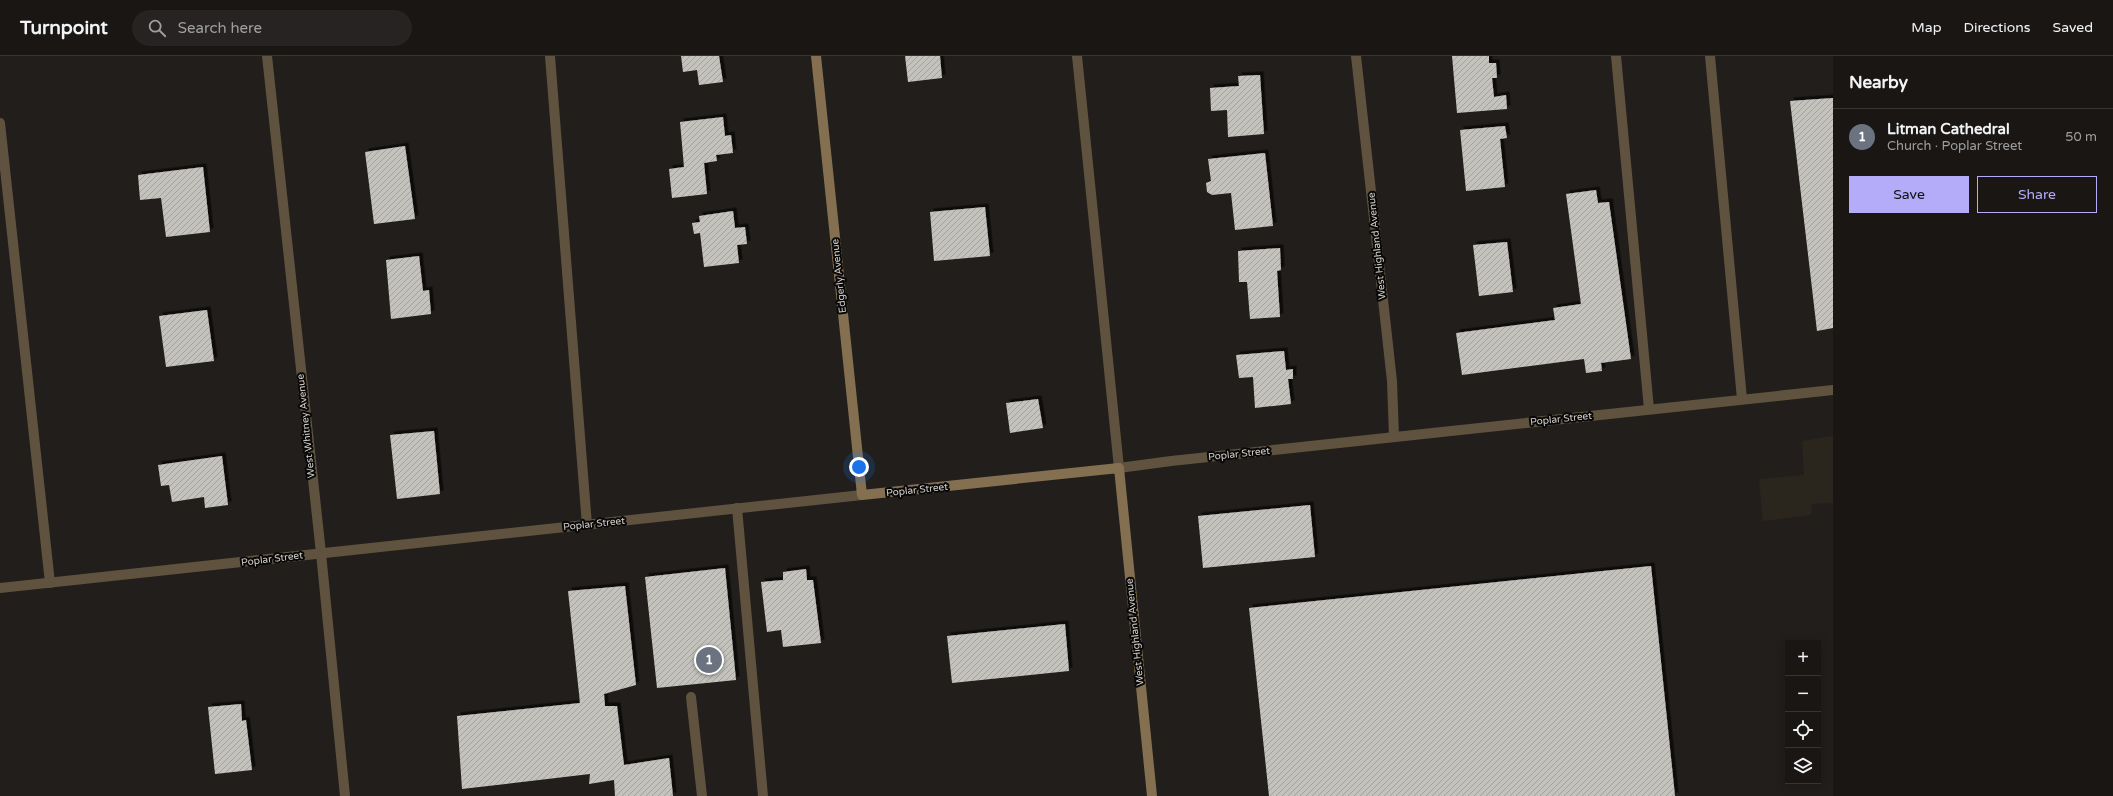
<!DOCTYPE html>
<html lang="en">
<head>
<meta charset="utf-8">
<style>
  body { margin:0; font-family:"Varela Round",sans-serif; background:#262322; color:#f1f3f6 }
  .controls { position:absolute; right:12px; bottom:12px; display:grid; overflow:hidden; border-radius:0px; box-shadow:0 2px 10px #0003 }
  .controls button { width:36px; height:36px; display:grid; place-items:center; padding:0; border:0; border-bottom:1px solid #373534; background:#191614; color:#f1f3f6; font:20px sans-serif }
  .you { position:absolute; left:859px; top:411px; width:14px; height:14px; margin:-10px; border:3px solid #fff; border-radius:50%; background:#1a73e8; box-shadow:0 0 0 6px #1a73e833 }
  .badge { display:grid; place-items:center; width:26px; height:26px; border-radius:50%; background:#b4acf9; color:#fff; font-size:13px; font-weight:700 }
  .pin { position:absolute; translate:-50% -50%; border:2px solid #fff; box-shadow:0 1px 4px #0006 }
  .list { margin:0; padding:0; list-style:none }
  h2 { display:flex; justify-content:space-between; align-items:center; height:52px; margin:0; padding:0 16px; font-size:17px }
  h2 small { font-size:13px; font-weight:400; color:#9f9fa0 }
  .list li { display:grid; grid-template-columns:26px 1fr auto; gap:12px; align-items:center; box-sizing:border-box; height:56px; padding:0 16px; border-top:1px solid #373534 }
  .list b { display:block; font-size:15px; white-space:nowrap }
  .list p { margin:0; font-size:13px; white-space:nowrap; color:#9f9fa0 }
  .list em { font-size:13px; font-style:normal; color:#9f9fa0 }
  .actions { display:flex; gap:8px; padding:12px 16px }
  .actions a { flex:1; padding:9px 0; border:1px solid #b4acf9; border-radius:0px; text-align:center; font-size:14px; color:#b4acf9 }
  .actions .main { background:#b4acf9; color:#111 }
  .icon { flex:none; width:22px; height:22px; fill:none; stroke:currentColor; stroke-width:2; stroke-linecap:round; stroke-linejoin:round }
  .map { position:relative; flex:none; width:1833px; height:740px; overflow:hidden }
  header { display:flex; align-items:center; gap:24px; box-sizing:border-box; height:56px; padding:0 20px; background:#191614; border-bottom:1px solid #373534 }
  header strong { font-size:19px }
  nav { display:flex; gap:22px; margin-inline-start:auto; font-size:14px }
  .search { width:280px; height:36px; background:#262322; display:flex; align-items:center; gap:10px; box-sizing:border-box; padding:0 14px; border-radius:22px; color:#9f9fa0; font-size:15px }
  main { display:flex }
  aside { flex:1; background:#191614 }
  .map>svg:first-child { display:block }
</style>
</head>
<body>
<header>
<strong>Turnpoint</strong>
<div class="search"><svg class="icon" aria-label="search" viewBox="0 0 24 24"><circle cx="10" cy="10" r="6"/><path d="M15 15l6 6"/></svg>Search here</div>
<nav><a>Map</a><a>Directions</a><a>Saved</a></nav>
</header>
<main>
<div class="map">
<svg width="1833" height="740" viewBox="0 0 1833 740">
  <defs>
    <pattern id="building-hatch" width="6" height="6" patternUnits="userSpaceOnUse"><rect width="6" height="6" fill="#c4c2bd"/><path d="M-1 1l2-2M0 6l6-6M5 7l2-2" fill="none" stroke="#a3a19d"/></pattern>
    <filter id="shadow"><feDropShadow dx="3.5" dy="-3.5" stdDeviation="0" flood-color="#0009"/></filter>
  </defs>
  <rect width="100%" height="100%" fill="#211e1b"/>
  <polygon fill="#2b261d" points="1833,380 1833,447 1812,448 1811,459 1763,465 1759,423 1804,419 1802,385"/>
  <g fill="url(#building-hatch)" filter="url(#shadow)">
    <polygon points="681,0 719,0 723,26 699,29 697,14 683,16"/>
    <polygon points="905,0 940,0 942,22 908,26"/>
    <polygon points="1452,0 1489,0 1489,7 1496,7 1497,22 1492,22 1494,41 1506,39 1507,53 1457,57"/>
    <polygon points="1260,19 1264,78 1228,81 1227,54 1211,55 1210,32 1239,30 1238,20"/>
    <polygon points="1833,42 1833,272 1817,275 1790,45"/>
    <polygon points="723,61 725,80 731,79 733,97 716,99 717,105 704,107 707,138 672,142 669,113 684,111 680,66"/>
    <polygon points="1505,70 1507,82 1500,83 1505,131 1466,135 1460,74"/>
    <polygon points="405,90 415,163 374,168 365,96"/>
    <polygon points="1265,97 1273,170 1235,174 1231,137 1212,139 1207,136 1206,127 1211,125 1208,103"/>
    <polygon points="203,111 210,176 166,181 161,142 140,144 138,119"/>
    <polygon points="1596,134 1598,147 1609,146 1631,303 1601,307 1602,315 1586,317 1584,303 1462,319 1456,277 1555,264 1553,252 1581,248 1566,138"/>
    <polygon points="985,151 990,200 934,205 930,156"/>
    <polygon points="733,155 735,172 745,171 747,188 737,189 739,207 704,211 700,177 694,178 692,167 700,166 699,160"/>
    <polygon points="1507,186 1513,236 1479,240 1473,189"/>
    <polygon points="1280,192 1281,214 1277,215 1280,261 1250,263 1247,226 1239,226 1238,195"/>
    <polygon points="419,200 423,235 429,234 431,258 391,263 386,204"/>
    <polygon points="207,254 214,305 166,311 159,260"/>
    <polygon points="1284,295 1286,314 1293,313 1293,323 1288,323 1291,348 1255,352 1253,321 1239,322 1236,299"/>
    <polygon points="1038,343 1043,372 1010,377 1006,347"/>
    <polygon points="434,375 440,438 397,443 390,379"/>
    <polygon points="222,400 228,449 205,452 204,441 172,446 169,429 161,430 158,409"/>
    <polygon points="1310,449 1315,501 1203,512 1198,460"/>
    <polygon points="1651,510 1675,740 1269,740 1249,552"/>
    <polygon points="725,512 736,624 657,632 645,521"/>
    <polygon points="806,513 807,524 813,524 821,587 783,591 781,574 767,576 761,526 783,524 783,516"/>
    <polygon points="625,530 636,629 604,638 605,650 617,650 624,709 669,702 673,740 615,740 614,724 589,728 590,718 462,733 457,660 580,647 568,535"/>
    <polygon points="1065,568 1069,615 952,627 947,580"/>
    <polygon points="241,648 242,665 246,664 252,714 215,718 208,651"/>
  </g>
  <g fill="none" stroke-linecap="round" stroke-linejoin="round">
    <g stroke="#5f533f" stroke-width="10">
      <polyline points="550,0 587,469"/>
      <polyline points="1077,0 1119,412"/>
      <polyline points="1616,0 1649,353"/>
      <polyline points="1710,0 1742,343"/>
      <polyline points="0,67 50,527"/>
      <polyline points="737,452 763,740"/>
      <polyline points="691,641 702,740"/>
    </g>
    <g stroke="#5f533f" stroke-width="10">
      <polyline points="267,0 321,497 345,740"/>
      <polyline points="1356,0 1392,325 1394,381"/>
      <polyline points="1119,412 1171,405 1833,334"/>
      <polyline points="0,532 862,439"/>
    </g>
    <polyline stroke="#847051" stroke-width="10" points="816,0 862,439 1119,412 1152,740"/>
  </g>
  <g text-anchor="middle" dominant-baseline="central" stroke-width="4" stroke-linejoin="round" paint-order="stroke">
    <g font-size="10" fill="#d3d2cf" stroke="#090807">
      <text transform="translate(1377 190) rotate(-96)">West Highland Avenue</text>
      <text transform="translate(839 220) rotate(-96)">Edgerly Avenue</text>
      <text transform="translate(1561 363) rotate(-6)">Poplar Street</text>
      <text transform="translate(306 370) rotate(-96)">West Whitney Avenue</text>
      <text transform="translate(1239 398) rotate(-6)">Poplar Street</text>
      <text transform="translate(917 434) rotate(-6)">Poplar Street</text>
      <text transform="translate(594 468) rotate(-6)">Poplar Street</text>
      <text transform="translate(272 503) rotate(-7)">Poplar Street</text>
      <text transform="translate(1135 576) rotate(-96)">West Highland Avenue</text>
    </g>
  </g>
</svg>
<div class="controls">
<button>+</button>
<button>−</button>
<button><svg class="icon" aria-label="locate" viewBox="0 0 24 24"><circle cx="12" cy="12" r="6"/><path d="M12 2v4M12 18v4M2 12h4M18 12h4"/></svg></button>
<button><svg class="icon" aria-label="layers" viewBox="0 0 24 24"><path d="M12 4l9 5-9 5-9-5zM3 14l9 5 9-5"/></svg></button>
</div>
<div class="you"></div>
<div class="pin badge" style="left:709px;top:604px;background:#6b7280">1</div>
</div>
<aside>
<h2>Nearby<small></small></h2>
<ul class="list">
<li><span class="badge" style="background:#6b7280">1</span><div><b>Litman Cathedral</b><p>Church · Poplar Street</p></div><em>50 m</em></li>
</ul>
<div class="actions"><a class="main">Save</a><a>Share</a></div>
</aside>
</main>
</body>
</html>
